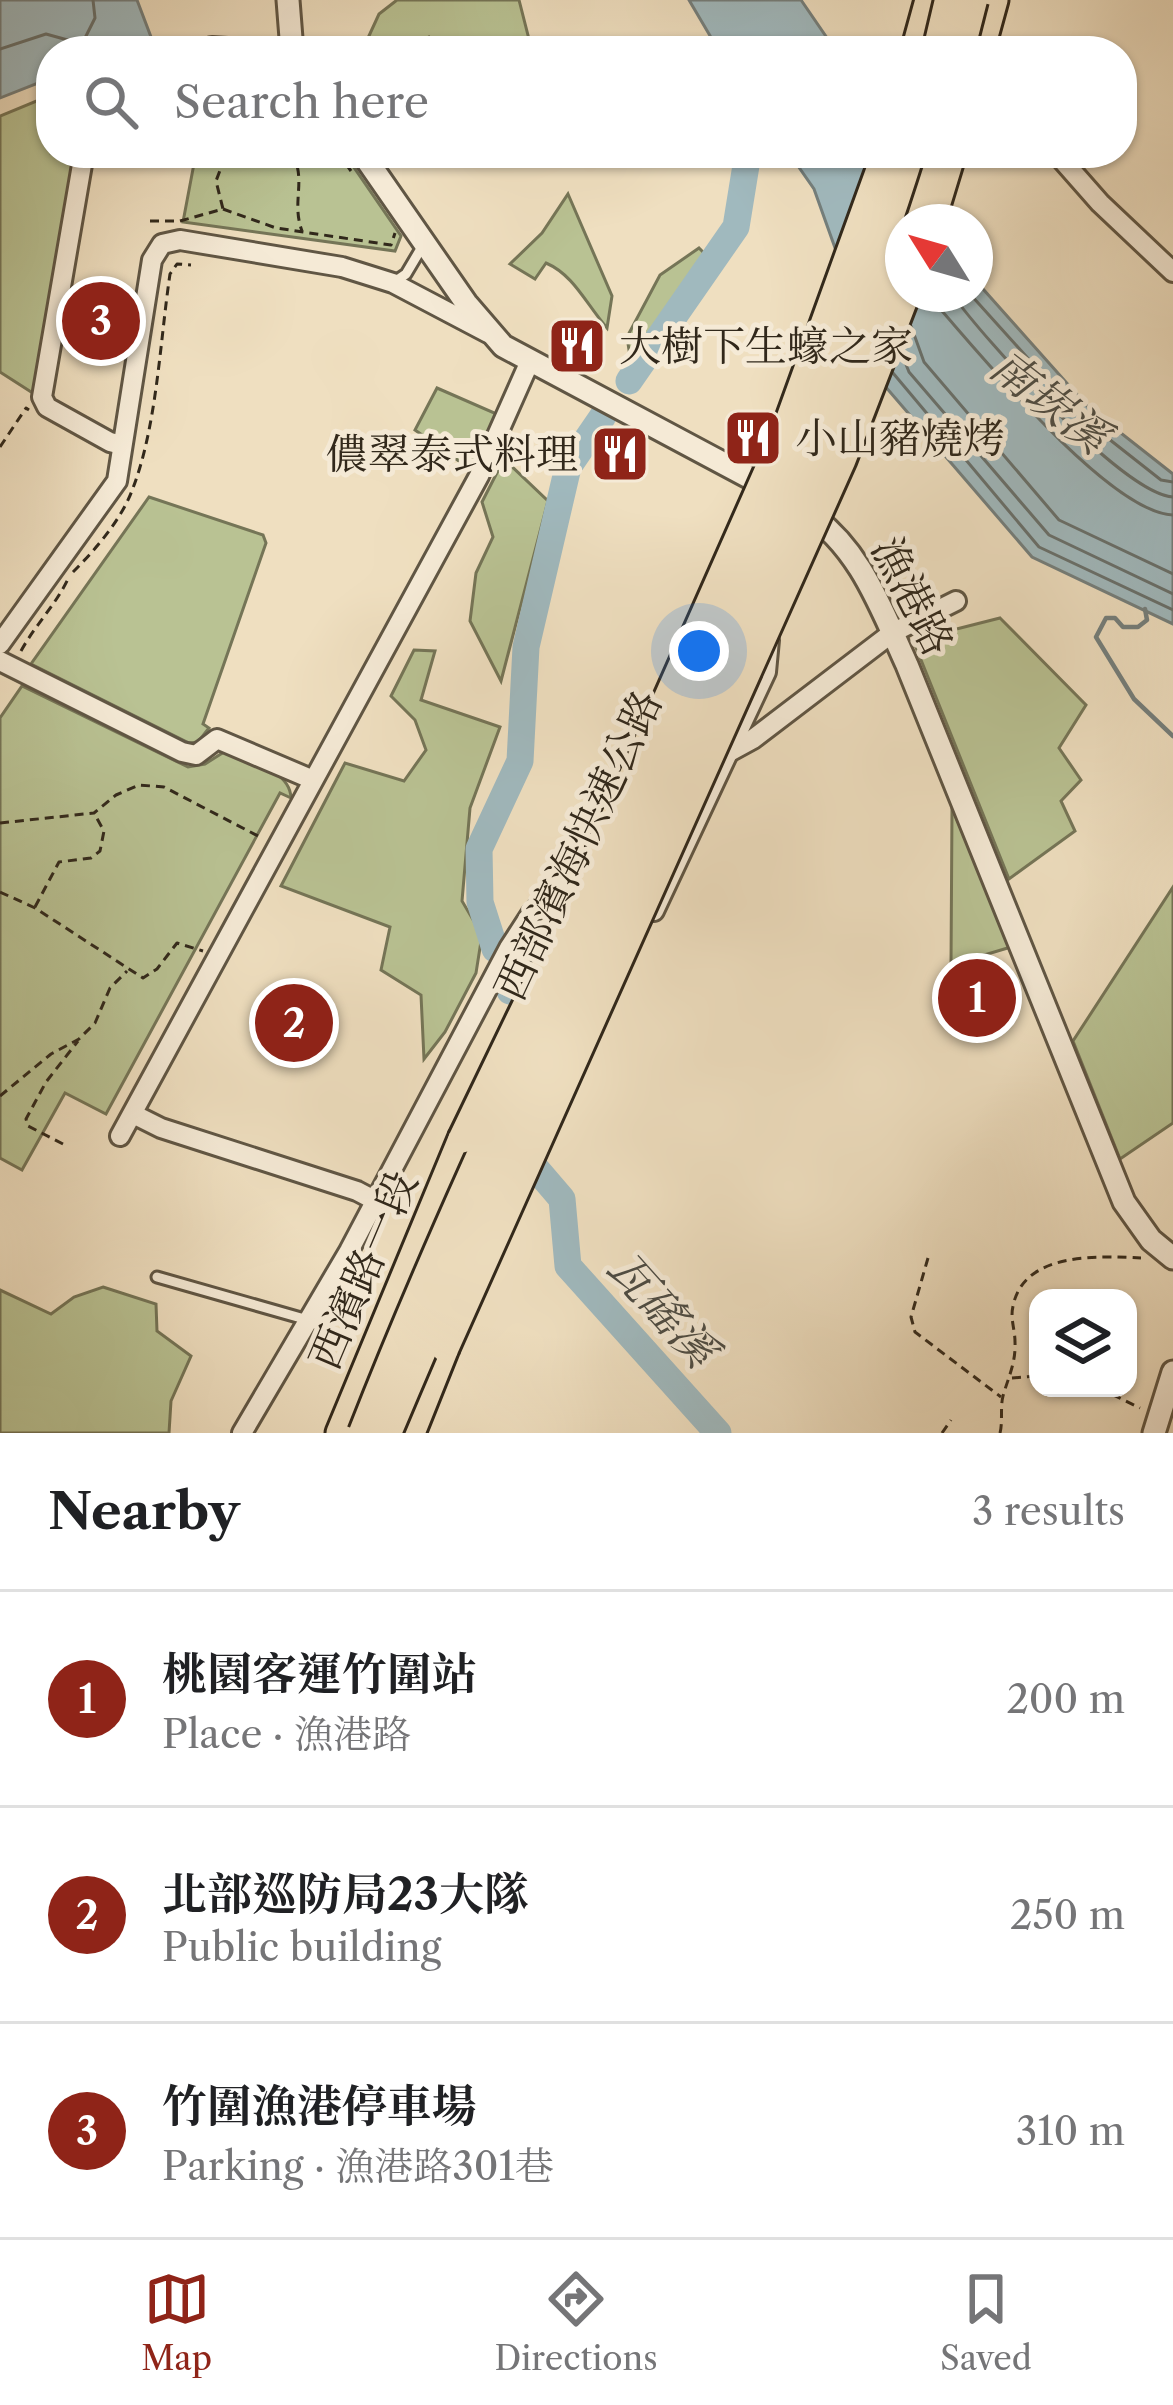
<!DOCTYPE html>
<html lang="en">
<head>
<meta charset="utf-8">
<style>
  body { margin:0; font-family:"Libre Caslon Text","Noto Serif TC",serif; background:#f6f6f6; color:#202124 }
  .controls { position:absolute; right:36px; bottom:36px; display:grid; overflow:hidden; border-radius:24px; box-shadow:0 3px 9px #0004 }
  .controls button { width:108px; height:108px; display:grid; place-items:center; padding:0; border:0; border-bottom:3px solid #e0e0e0; background:#fff; color:#202124; font:60px sans-serif }
  .compass { position:absolute; left:885px; top:204px; width:108px; height:108px; border-radius:50%; background:#fff; box-shadow:0 3px 9px #0004; rotate:307deg }
  .you { position:absolute; left:699px; top:651px; width:42px; height:42px; margin:-30px; border:9px solid #fff; border-radius:50%; background:#1a73e8; box-shadow:0 0 0 18px #1a73e833 }
  .badge { display:grid; place-items:center; width:78px; height:78px; border-radius:50%; background:#8f2418; color:#fff; font-size:39px; font-weight:700 }
  .pin { position:absolute; translate:-50% -50%; border:6px solid #fff; box-shadow:0 3px 12px #0006 }
  .list { margin:0; padding:0; list-style:none }
  h2 { display:flex; justify-content:space-between; align-items:center; height:156px; margin:0; padding:0 48px; font-size:51px }
  h2 small { font-size:39px; font-weight:400; color:#757577 }
  .list li { display:grid; grid-template-columns:78px 1fr auto; gap:36px; align-items:center; box-sizing:border-box; height:216px; padding:0 48px; border-top:3px solid #e0e0e0 }
  .list b { display:block; font-size:45px; white-space:nowrap }
  .list p { margin:0; font-size:39px; white-space:nowrap; color:#757577 }
  .list em { font-size:39px; font-style:normal; color:#757577 }
  .icon { flex:none; width:66px; height:66px; fill:none; stroke:currentColor; stroke-width:2; stroke-linecap:round; stroke-linejoin:round }
  .map { position:relative; flex:none; width:1173px; height:1433px; overflow:hidden }
  .search { position:absolute; background:#fff; box-shadow:0 3px 9px #0004; left:36px; right:36px; top:36px; height:132px; display:flex; align-items:center; gap:30px; box-sizing:border-box; padding:0 42px; border-radius:48px; color:#757577; font-size:45px }
  .sheet { height:804px; background:#fff }
  nav { display:flex; justify-content:space-around; align-items:center; box-sizing:border-box; height:168px; border-top:3px solid #e0e0e0; background:#fff; font-size:33px; color:#757577 }
  nav a { display:grid; justify-items:center; gap:6px }
  nav .on { color:#8f2418 }
  .map>svg:first-child { display:block }
</style>
</head>
<body>
<div class="map">
<svg width="1173" height="1433" viewBox="0 0 1173 1433">
  <rect width="100%" height="100%" fill="#efdfc0"/>
  <filter id="stains"><feTurbulence type="fractalNoise" baseFrequency=".00167" numOctaves="4"/><feColorMatrix values="0 0 0 0 .2 0 0 0 0 .09 0 0 0 0 .02 0 0 0 .5 -.17"/></filter>
  <radialGradient id="worn" r=".72"><stop offset=".6" stop-color="#630" stop-opacity="0"/><stop offset="1" stop-color="#630" stop-opacity=".3"/></radialGradient>
  <g fill="#b9c293" stroke="#757557" stroke-width="3">
    <polygon points="397,0 519,0 532,51 443,51 429,37 407,51 362,51 379,14"/>
    <polygon points="51,95 51,153 80,153 39,397 0,372 0,116"/>
    <polygon points="196,153 344,153 401,236 395,251 183,222"/>
    <path d="M 568,194 L 612,296 L 607,328 C 586,304 574,275 546,263 L 535,279 L 510,264 L 542,233 Z"/>
    <polygon points="699,248 708,257 631,363 627,337 660,275"/>
    <polygon points="437,388 499,415 473,471 415,430"/>
    <polygon points="504,459 548,501 501,681 470,621 476,573 493,537 482,502"/>
    <polygon points="149,497 263,535 266,543 203,724 209,728 198,742 189,743 31,664"/>
    <polygon points="1000,618 1086,705 1059,748 1081,780 1061,801 1075,831 1009,879 913,640"/>
    <polygon points="414,650 435,651 421,700 500,727 470,808 462,901 482,935 476,973 445,1032 424,1059 421,995 381,970 390,927 281,886 345,763 404,781 426,750 415,720 391,696"/>
    <path d="M 22,686 L 188,767 L 205,764 L 224,752 C 248,762 290,769 291,798 L 280,793 L 106,1114 L 65,1093 L 22,1170 L 0,1158 L 0,718 Z"/>
    <polygon points="952,808 1011,947 951,965"/>
    <polygon points="1173,887 1173,1123 1120,1159 1073,1041"/>
    <polygon points="103,1287 156,1304 157,1331 191,1356 171,1401 169,1433 0,1433 0,1290 51,1314 74,1297"/>
  </g>
  <g fill="#a0b9be" stroke="#747f7d" stroke-width="3">
    <polygon points="0,0 137,0 151,37 117,51 51,51 51,78 0,98"/>
    <polygon points="689,0 801,0 836,51 719,51"/>
    <polygon points="789,153 907,153 903,294 975,294 975,280 1089,408 1173,474 1173,624 1032,557 884,385 814,189"/>
  </g>
  <g fill="none" stroke-linecap="round" stroke-linejoin="round">
    <g stroke="#68706c" stroke-width="3">
      <polyline points="0,49 46,34 82,44 95,18 93,0"/>
      <path d="M 932,294 L 942,311 C 984,359 1111,513 1173,515"/>
      <path d="M 952,294 C 983,338 1123,494 1173,497"/>
      <polyline points="970,294 1081,417 1161,480 1173,482"/>
      <polyline points="911,326 924,362 1059,520 1173,574"/>
      <polyline points="901,352 909,372 1049,535 1173,594"/>
      <polyline points="893,373 1039,547 1173,610"/>
    </g>
    <polyline stroke="#747f7d" stroke-width="4.5" points="1145,609 1147,620 1138,627 1123,627 1115,618 1106,618 1096,637 1134,699 1173,736"/>
    <g stroke="#a0b9be" stroke-width="27">
      <polyline points="629,381 736,227 748,153"/>
      <polyline points="495,949 480,902 479,849 520,761 526,647 568,467 603,416"/>
      <polyline points="503,972 510,991"/>
      <polyline points="538,1171 562,1199 568,1266 718,1433"/>
    </g>
    <defs>
      <g id="service">
        <polyline points="393,283 406,274 422,247"/>
        <polyline points="157,1277 308,1320"/>
      </g>
      <g id="minor">
        <polyline points="200,51 212,47 278,51"/>
        <polyline points="84,153 42,397 47,407 110,442 122,445"/>
        <polyline points="1056,153 1100,203 1173,272"/>
        <polyline points="0,644 117,481 152,260 162,244 180,240 342,267 393,283 488,333"/>
        <polyline points="0,661 182,752 196,755 217,739 311,779"/>
        <polyline points="731,751 753,739 892,633 956,601"/>
        <polyline points="654,911 766,672 769,640"/>
        <polyline points="133,1114 161,1128 357,1191 376,1201"/>
        <polyline points="120,1136 479,476 530,361"/>
        <polyline points="242,1433 349,1251 509,948 531,914 581,863"/>
      </g>
      <g id="tertiary">
        <polyline points="288,0 292,51"/>
        <polyline points="362,153 466,303 503,346 773,490"/>
        <path d="M 804,510 C 860,547 880,606 907,665 L 1124,1202 L 1151,1240 L 1173,1258"/>
        <polyline points="1154,1433 1173,1372"/>
      </g>
      <g id="primary">
        <polyline points="915,51 929,0"/>
        <polyline points="980,51 994,0"/>
        <polyline points="931,222 952,153"/>
        <polyline points="340,1433 462,1139"/>
        <polyline points="411,1433 445,1348"/>
      </g>
      <polyline id="trunk" points="908,222 929,153"/>
    </defs>
    <use href="#service" stroke="#605644" stroke-width="15"/>
    <use href="#minor" stroke="#605644" stroke-width="24"/>
    <use href="#tertiary" stroke="#605644" stroke-width="27"/>
    <use href="#primary" stroke="#31281b" stroke-width="33"/>
    <use href="#trunk" stroke="#31281b" stroke-width="36"/>
    <g stroke="#31281b" stroke-width="3" stroke-dasharray="9 6" stroke-linecap="butt">
      <path d="M 292,153 C 307,180 291,202 302,231"/>
      <polyline points="338,153 351,171"/>
      <polyline points="223,209 276,228 391,245 395,233"/>
      <polyline points="150,221 180,221 223,209 216,181 222,165 215,153"/>
      <polyline points="0,447 26,408 29,410"/>
      <path d="M 73,572 C 96,549 122,519 133,488 C 157,425 160,341 170,274 L 177,264 L 191,265"/>
      <path d="M 21,651 C 35,625 55,606 68,579"/>
      <polyline points="0,823 94,813 116,795 139,785 164,787 258,836"/>
      <polyline points="0,892 35,908 143,978 157,969 177,943 203,951"/>
      <polyline points="35,907 59,862 91,858 100,851 104,831 95,815"/>
      <polyline points="0,1096 51,1054 79,1039 95,1023 110,988 127,971"/>
      <polyline points="63,1144 28,1126 26,1119 46,1082 78,1041"/>
      <polyline points="928,1258 911,1317 915,1332 1001,1397"/>
      <polyline points="1012,1378 1038,1376"/>
      <polyline points="1099,1388 1140,1408"/>
      <polyline points="942,1433 951,1420"/>
      <path d="M 1000,1433 C 1003,1421 1000,1408 1003,1396 C 1008,1378 1016,1363 1015,1342 C 1015,1329 1010,1319 1013,1306 C 1024,1251 1100,1256 1141,1258"/>
    </g>
    <use href="#service" stroke="#f5ead6" stroke-width="9"/>
    <use href="#minor" stroke="#f5ead6" stroke-width="18"/>
    <use href="#tertiary" stroke="#f5ead6" stroke-width="21"/>
    <use href="#primary" stroke="#efdfc0" stroke-width="27"/>
    <use href="#trunk" stroke="#efdfc0" stroke-width="30"/>
    <defs>
      <g id="primary-bridge">
        <polyline points="462,1139 587,880 784,435 886,153"/>
        <polyline points="445,1348 842,460 906,294"/>
      </g>
      <g id="trunk-bridge">
        <polyline points="938,51 950,0"/>
        <polyline points="959,51 972,0"/>
        <path d="M 364,1433 C 533,1002 770,596 909,153"/>
        <path d="M 386,1433 C 486,1195 595,961 701,725 C 774,565 850,405 903,237"/>
      </g>
    </defs>
    <use href="#primary-bridge" stroke="#31281b" stroke-width="33" stroke-linecap="butt"/>
    <use href="#trunk-bridge" stroke="#31281b" stroke-width="36" stroke-linecap="butt"/>
    <use href="#primary-bridge" stroke="#efdfc0" stroke-width="27"/>
    <use href="#trunk-bridge" stroke="#efdfc0" stroke-width="30"/>
  </g>
  <defs>
    <symbol id="restaurant-square" viewBox="-11 -11 22 22"><rect x="-9" y="-9" width="18" height="18" rx="4" fill="#8f2418" stroke="#f5ead6"/><path d="M-5-6h1v4h1v-4h1v4h1v-4h1v5L-1.5 .5V6h-2V.5L-5-1ZM5-6V6H3V1.5H1.5Q1.5-4 5-6Z" fill="#fff"/></symbol>
  </defs>
  <g fill-rule="evenodd">
    <use href="#restaurant-square" x="544" y="313" width="66" height="66"/>
    <use href="#restaurant-square" x="720" y="405" width="66" height="66"/>
    <use href="#restaurant-square" x="587" y="421" width="66" height="66"/>
  </g>
  <g text-anchor="middle" dominant-baseline="central" stroke-width="10" stroke-linejoin="round" paint-order="stroke">
    <g font-size="42" fill="#31281b" stroke="#f5ead6" text-anchor="start">
      <text x="619" y="346">大樹下生蠔之家</text>
      <text x="795" y="438">小山豬燒烤</text>
      <text x="578" y="454" text-anchor="end">儂翠泰式料理</text>
    </g>
    <g font-size="42" fill="#31281b" stroke="#f5ead6">
      <text transform="translate(913 596) rotate(63)">漁港路</text>
      <text transform="translate(578 845) rotate(-65)">西部濱海快速公路</text>
      <text transform="translate(363 1270) rotate(-67)">西濱路一段</text>
    </g>
    <g font-size="45" font-style="italic" fill="#4d4c44" stroke="#f5ead6">
      <text transform="translate(1050 401) rotate(38)">南崁溪</text>
      <text transform="translate(663 1309) rotate(48)">瓦磘溪</text>
    </g>
  </g>
  <rect width="100%" height="100%" filter="url(#stains)"/>
  <rect width="100%" height="100%" fill="url(#worn)"/>
</svg>
<div class="controls">
<button><svg class="icon" aria-label="layers" viewBox="0 0 24 24"><path d="M12 4l9 5-9 5-9-5zM3 14l9 5 9-5"/></svg></button>
</div>
<svg class="compass" viewBox="-18 -18 36 36"><path d="M0-13l5 13h-10z" fill="#e53935"/><path d="M0 13l5-13h-10z" fill="#757577"/></svg>
<div class="you"></div>
<div class="pin badge" style="left:977px;top:998px">1</div>
<div class="pin badge" style="left:294px;top:1023px">2</div>
<div class="pin badge" style="left:101px;top:321px">3</div>
<div class="search"><svg class="icon" aria-label="search" viewBox="0 0 24 24"><circle cx="10" cy="10" r="6"/><path d="M15 15l6 6"/></svg>Search here</div>
</div>
<section class="sheet">
<h2>Nearby<small>3 results</small></h2>
<ul class="list">
<li><span class="badge">1</span><div><b>桃園客運竹圍站</b><p>Place · 漁港路</p></div><em>200 m</em></li>
<li><span class="badge">2</span><div><b>北部巡防局23大隊</b><p>Public building</p></div><em>250 m</em></li>
<li><span class="badge">3</span><div><b>竹圍漁港停車場</b><p>Parking · 漁港路301巷</p></div><em>310 m</em></li>
</ul>
</section>
<nav>
<a class="on"><svg class="icon" aria-label="map" viewBox="0 0 24 24"><path d="M3 6l6-2 6 2 6-2v14l-6 2-6-2-6 2zM9 4v14M15 6v14"/></svg>Map</a>
<a><svg class="icon" aria-label="directions" viewBox="0 0 24 24"><path d="M12 3l9 9-9 9-9-9zM9 14v-3h6M13 9l2 2-2 2"/></svg>Directions</a>
<a><svg class="icon" aria-label="saved" viewBox="0 0 24 24"><path d="M7 4h10v16l-5-4-5 4z"/></svg>Saved</a>
</nav>
</body>
</html>
